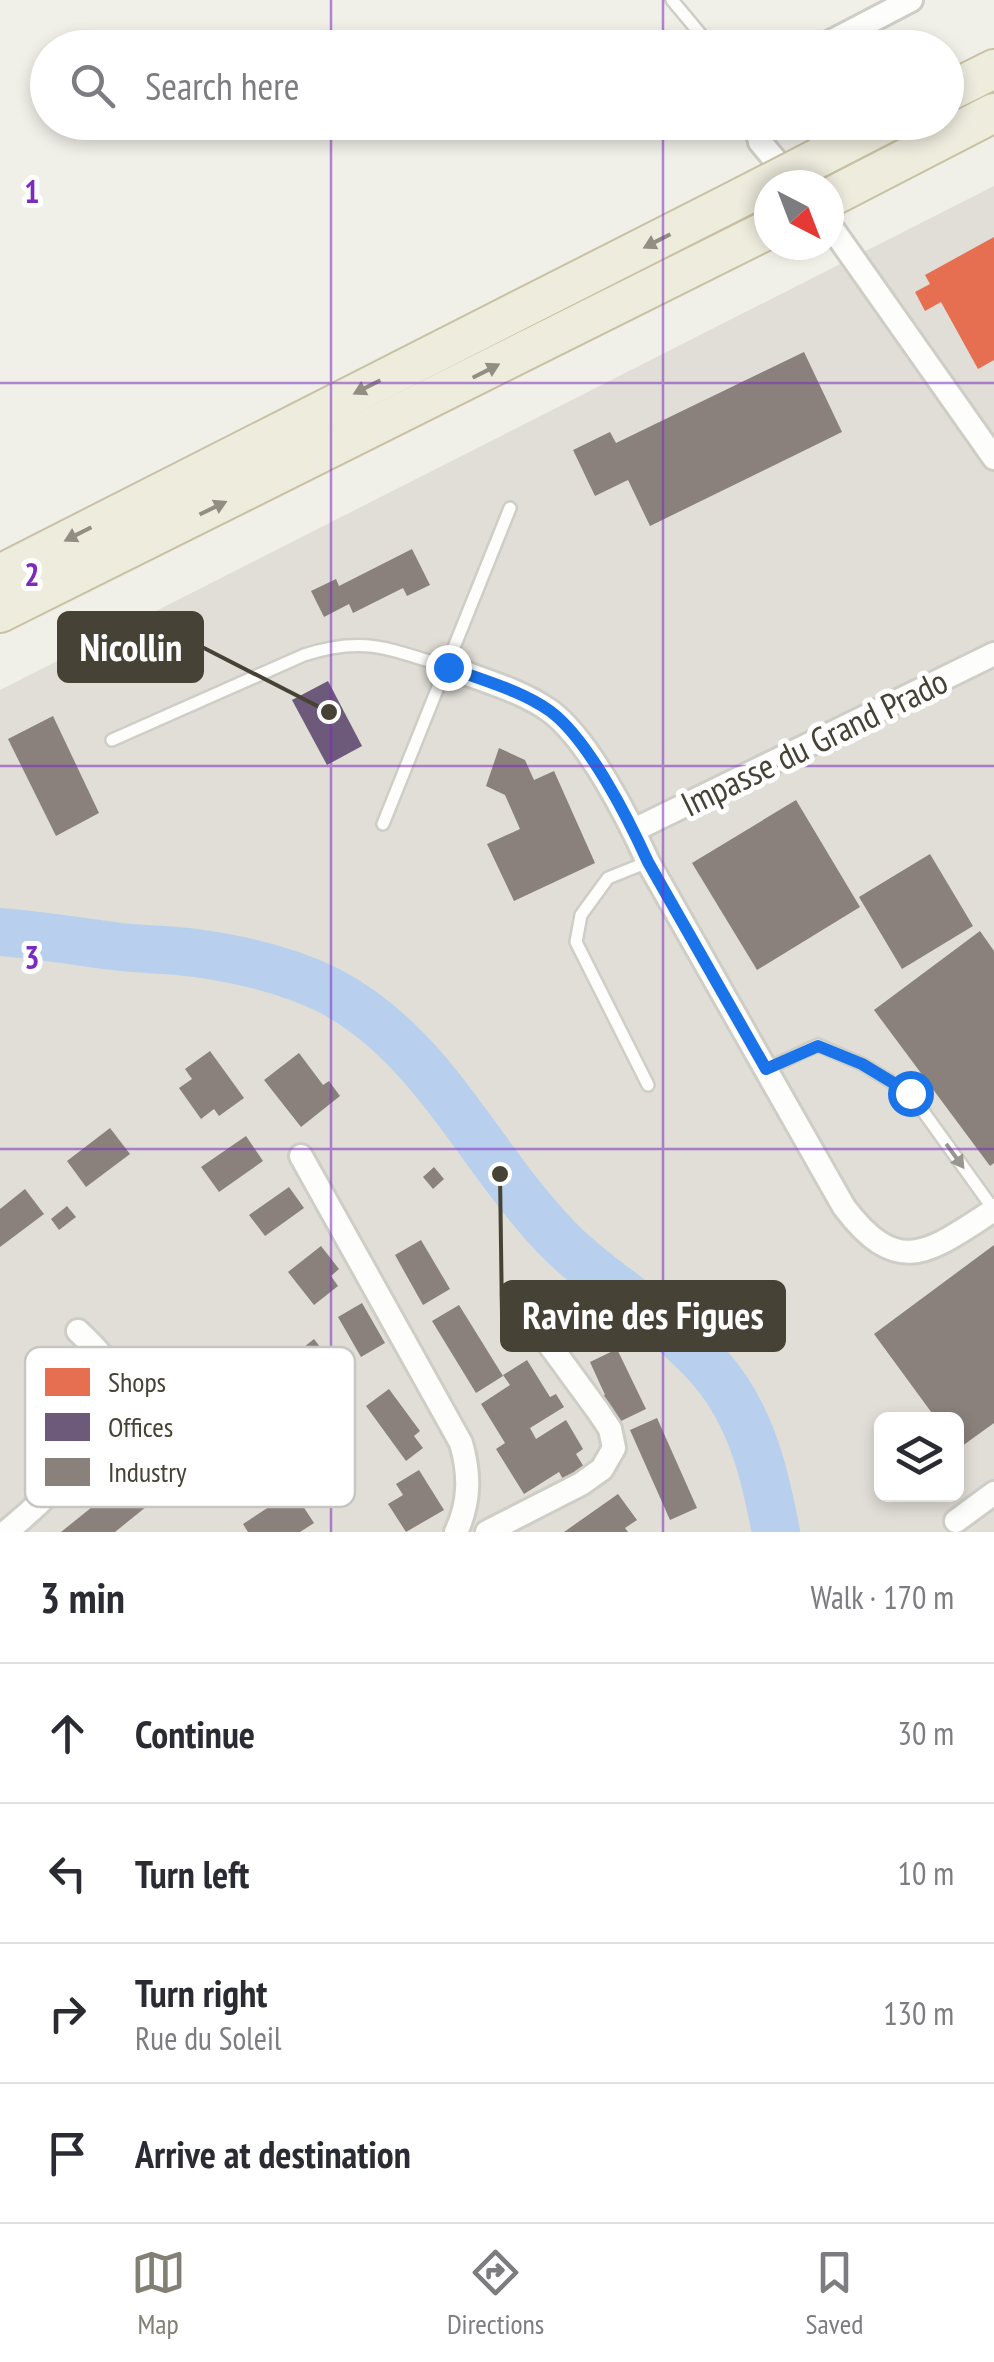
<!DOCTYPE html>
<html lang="en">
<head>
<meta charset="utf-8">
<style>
  body { margin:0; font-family:"PT Sans Narrow",sans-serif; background:#f2f2f3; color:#2b2b33 }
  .controls { position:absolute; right:30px; bottom:30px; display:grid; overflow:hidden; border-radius:15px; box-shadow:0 5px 15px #0003 }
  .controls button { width:90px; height:90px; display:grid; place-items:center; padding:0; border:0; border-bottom:2px solid #e1e1e2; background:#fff; color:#2b2b33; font:50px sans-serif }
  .compass { position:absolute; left:754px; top:170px; width:90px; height:90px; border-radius:50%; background:#fff; box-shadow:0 5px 15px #0003; rotate:138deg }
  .stop { position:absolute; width:30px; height:30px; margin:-22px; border:8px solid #1a73e8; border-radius:50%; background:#fff }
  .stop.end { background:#1a73e8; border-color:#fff; box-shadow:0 2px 10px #0008 }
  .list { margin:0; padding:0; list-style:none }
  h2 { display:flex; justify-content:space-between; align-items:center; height:130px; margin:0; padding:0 40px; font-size:42px }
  h2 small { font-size:32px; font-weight:400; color:#7c7c81 }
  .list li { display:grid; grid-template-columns:65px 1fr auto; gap:30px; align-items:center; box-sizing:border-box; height:140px; padding:0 40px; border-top:2px solid #e1e1e2 }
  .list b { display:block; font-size:38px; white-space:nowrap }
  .list p { margin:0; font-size:32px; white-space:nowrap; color:#7c7c81 }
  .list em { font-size:32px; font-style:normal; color:#7c7c81 }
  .icon { flex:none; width:55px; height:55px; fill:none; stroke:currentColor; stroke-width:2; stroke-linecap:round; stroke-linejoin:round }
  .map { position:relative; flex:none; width:994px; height:1532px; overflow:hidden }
  .search { position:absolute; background:#fff; box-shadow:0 5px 15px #0003; left:30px; right:30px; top:30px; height:110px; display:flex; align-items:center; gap:25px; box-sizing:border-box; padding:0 35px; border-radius:55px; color:#7c7c81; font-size:38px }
  .sheet { height:690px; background:#fff }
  nav { display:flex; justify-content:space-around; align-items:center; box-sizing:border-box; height:140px; border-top:2px solid #e1e1e2; background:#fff; font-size:28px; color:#7c7c81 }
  nav a { display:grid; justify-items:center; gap:5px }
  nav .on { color:#827f74 }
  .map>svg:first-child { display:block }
</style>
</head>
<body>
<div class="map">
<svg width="994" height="1532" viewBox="0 0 994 1532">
  <rect width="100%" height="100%" fill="#f0efe8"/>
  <path fill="#e0ded6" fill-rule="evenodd" d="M 994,186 L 994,1532 L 0,1532 L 0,690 ZM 882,1420 L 956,1420 L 956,1494 L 882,1494 Z"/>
  <polygon fill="#e76f51" points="994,237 994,360 978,369 941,302 925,311 915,292 930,284 925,275"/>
  <polygon fill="#6d597a" points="328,681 362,746 327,765 292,700"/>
  <g fill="#8a817c">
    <polygon points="804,352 842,432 650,526 628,480 595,496 573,450 610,432 616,443"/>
    <polygon points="412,549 430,585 407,596 403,588 353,613 349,604 324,617 311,591 336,579 339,586"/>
    <polygon points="53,716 99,813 56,836 8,739"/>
    <polygon points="499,748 525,760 534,780 554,771 595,863 514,901 487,844 520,829 505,795 486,786"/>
    <polygon points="796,800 860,907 757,970 692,863"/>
    <polygon points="930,854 973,926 902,969 859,897"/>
    <polygon points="980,931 994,951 994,1163 990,1166 874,1010"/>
    <polygon points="210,1051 244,1098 219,1116 214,1109 201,1119 179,1088 192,1079 185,1069"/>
    <polygon points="299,1053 323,1085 329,1081 340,1096 301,1127 264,1080"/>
    <polygon points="110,1128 130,1154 86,1187 67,1161"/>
    <polygon points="246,1136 263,1161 219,1192 201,1167"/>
    <polygon points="434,1167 444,1179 433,1189 423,1177"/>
    <polygon points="289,1187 304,1208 265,1236 249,1215"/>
    <polygon points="25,1189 44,1214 0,1247 0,1209"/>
    <polygon points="67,1206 76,1217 59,1230 51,1219"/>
    <polygon points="421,1240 450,1289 423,1305 395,1255"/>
    <polygon points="994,1245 994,1423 958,1449 956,1420 937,1420 874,1334"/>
    <polygon points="321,1246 339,1269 331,1276 338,1286 314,1305 288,1272"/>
    <polygon points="362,1303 385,1343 361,1357 338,1317"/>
    <polygon points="459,1305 503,1376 476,1393 432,1321"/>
    <polygon points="314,1339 327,1356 302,1376 289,1359"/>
    <polygon points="617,1349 646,1409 619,1422 612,1407 603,1412 596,1399 605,1395 590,1362"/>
    <polygon points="527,1360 550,1397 556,1394 564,1407 530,1428 536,1439 566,1420 583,1449 576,1454 584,1467 564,1481 559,1472 524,1494 496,1449 505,1443 481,1404 510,1385 503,1375"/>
    <polygon points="389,1389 420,1431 414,1436 423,1448 406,1461 366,1406"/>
    <polygon points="233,1390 256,1418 115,1532 61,1532 97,1503 91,1496 133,1462 137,1467"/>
    <polygon points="657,1418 697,1508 670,1520 630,1430"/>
    <polygon points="419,1470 444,1510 406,1532 388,1504 403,1495 396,1484"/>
    <polygon points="293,1491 314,1523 300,1532 248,1532 243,1524"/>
    <polygon points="618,1494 637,1520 625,1528 628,1532 564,1532"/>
  </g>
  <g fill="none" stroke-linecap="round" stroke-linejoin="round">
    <path stroke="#b8d0ee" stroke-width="48" d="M 0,932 C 38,935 75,941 113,946 C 141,950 169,949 196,953 C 239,959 289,971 328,990 C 435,1045 480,1162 563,1244 C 615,1295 686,1328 727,1390 C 756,1434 766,1481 776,1532"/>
    <defs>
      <g id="service">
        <polyline points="672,0 712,48"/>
        <path d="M 112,740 L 304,655 C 366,635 389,650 449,667"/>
        <polyline points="383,824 510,508"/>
        <polyline points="648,862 608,878 581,915 576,942 648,1085"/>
        <polyline points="766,1069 818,1045 862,1064 910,1093 994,1210"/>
      </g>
      <g id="minor">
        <polyline points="819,48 911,0"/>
        <polyline points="755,122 760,142 793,181"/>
        <polyline points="829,224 994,458"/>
        <path d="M 449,667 C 481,680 521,690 550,711 C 588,739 628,818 648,862 L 844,1207 C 899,1280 930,1251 994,1210"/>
        <polyline points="634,830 994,654"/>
        <path d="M 301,1156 L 461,1443 C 470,1474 470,1502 456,1532"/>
        <polyline points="956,1521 994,1493"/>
        <path d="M 6,1532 C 42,1503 124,1427 110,1375 C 106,1356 91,1344 78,1331"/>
        <polyline points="487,1532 581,1484 602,1469 614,1448 610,1429 598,1411 513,1295"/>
      </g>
      <g id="trunk">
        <polyline points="946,93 994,69"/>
        <polyline points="818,158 888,122"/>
        <polyline points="829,198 994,113"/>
        <polyline points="0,574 744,196"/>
        <polyline points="0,613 769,229"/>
      </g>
    </defs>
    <use href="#service" stroke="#cecdc6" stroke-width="16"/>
    <use href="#minor" stroke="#cecdc6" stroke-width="28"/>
    <use href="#trunk" stroke="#c8c1a3" stroke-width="42"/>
    <use href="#service" stroke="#fdfdfc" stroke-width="11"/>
    <use href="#minor" stroke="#fdfdfc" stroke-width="22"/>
    <use href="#trunk" stroke="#eeecdd" stroke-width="38"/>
    <defs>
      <polyline id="trunk-bridge" points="744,196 818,158"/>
    </defs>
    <use href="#trunk-bridge" stroke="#c8c1a3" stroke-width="42" stroke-linecap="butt"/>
    <use href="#trunk-bridge" stroke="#eeecdd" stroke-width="38"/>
  </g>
  <defs><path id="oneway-solid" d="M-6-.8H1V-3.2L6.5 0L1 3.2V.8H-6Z" transform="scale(2.5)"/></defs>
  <g fill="#928e81">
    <use href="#oneway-solid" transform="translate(657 241) rotate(153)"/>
    <use href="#oneway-solid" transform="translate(486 371) rotate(-27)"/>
    <use href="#oneway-solid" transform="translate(367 387) rotate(153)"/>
    <use href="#oneway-solid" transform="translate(213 508) rotate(-26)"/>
    <use href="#oneway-solid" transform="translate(78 534) rotate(153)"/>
  </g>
  <use fill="#98968f" href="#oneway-solid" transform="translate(955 1156) rotate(54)"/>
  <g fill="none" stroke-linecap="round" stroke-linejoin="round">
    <path stroke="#1a73e8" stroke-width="12" d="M 448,667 C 481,680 521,690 550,711 C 588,739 628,818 648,862 L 766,1069 L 818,1046 L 862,1064 L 910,1093"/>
  </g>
  <path fill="none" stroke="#7b2cbf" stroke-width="2.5" stroke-opacity="0.55" d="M 331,0 L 331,48M 663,0 L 663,48M 331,122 L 331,1532M 663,122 L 663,1532M 0,383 L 994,383M 0,766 L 994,766M 0,1149 L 994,1149"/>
  <g text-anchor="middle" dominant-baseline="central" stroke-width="10" stroke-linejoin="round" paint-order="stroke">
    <g font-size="35" fill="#464235" stroke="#fff">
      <text transform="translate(814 742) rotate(-26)">Impasse du Grand Prado</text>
    </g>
  </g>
  <rect x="25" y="1347" width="330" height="160" rx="15" fill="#fff" stroke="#c8c6c2" stroke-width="2.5"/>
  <rect x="45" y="1368" width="45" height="28" fill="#e76f51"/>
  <rect x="45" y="1413" width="45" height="28" fill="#6d597a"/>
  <rect x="45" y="1458" width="45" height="28" fill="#8a817c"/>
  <g font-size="28" fill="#464235">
    <text x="108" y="1392">Shops</text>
    <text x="108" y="1437">Offices</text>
    <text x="108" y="1482">Industry</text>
  </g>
  <g font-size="32" text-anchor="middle" font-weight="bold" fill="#7b2cbf" stroke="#fff" stroke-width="10" stroke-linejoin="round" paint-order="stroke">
    <text x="32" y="203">1</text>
    <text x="32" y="586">2</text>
    <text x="32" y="969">3</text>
  </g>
  <path fill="none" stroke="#464235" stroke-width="4" d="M329 712L202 647M500 1174L502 1316"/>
  <g fill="#464235" stroke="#fff" stroke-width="4">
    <circle cx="329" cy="712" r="10"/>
    <circle cx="500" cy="1174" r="10"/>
  </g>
  <g fill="#464235" stroke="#464235" stroke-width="4">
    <rect x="59" y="613" width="143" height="68" rx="10"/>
    <rect x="502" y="1282" width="282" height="68" rx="10"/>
  </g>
  <g font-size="38" text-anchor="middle" font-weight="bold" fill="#fff">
    <text x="131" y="661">Nicollin</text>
    <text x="643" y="1329">Ravine des Figues</text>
  </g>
</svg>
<div class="controls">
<button><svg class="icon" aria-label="layers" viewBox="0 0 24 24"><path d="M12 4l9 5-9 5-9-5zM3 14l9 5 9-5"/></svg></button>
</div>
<svg class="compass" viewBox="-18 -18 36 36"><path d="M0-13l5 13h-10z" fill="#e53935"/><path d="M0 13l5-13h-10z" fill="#7c7c81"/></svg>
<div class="stop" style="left:910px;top:1093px"></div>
<div class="stop end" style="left:448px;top:667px"></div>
<div class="search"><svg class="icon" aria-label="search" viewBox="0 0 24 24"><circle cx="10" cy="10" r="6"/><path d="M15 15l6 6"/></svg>Search here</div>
</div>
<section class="sheet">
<h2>3 min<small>Walk · 170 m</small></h2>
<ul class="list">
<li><svg class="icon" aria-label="ahead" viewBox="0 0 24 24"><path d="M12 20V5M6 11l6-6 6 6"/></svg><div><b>Continue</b></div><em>30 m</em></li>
<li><svg class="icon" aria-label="left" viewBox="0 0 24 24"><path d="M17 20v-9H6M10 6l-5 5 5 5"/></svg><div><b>Turn left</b></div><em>10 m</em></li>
<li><svg class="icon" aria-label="right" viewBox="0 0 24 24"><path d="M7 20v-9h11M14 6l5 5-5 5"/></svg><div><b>Turn right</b><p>Rue du Soleil</p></div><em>130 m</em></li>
<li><svg class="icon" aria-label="arrive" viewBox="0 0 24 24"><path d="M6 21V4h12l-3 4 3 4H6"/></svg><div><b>Arrive at destination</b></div></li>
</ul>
</section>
<nav>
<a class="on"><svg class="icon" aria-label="map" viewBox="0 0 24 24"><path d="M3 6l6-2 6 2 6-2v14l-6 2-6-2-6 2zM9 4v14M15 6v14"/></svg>Map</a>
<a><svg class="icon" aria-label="directions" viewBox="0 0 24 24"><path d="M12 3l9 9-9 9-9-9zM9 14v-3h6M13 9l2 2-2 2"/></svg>Directions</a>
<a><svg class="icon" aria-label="saved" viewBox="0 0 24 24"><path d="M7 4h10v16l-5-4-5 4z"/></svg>Saved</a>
</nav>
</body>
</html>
